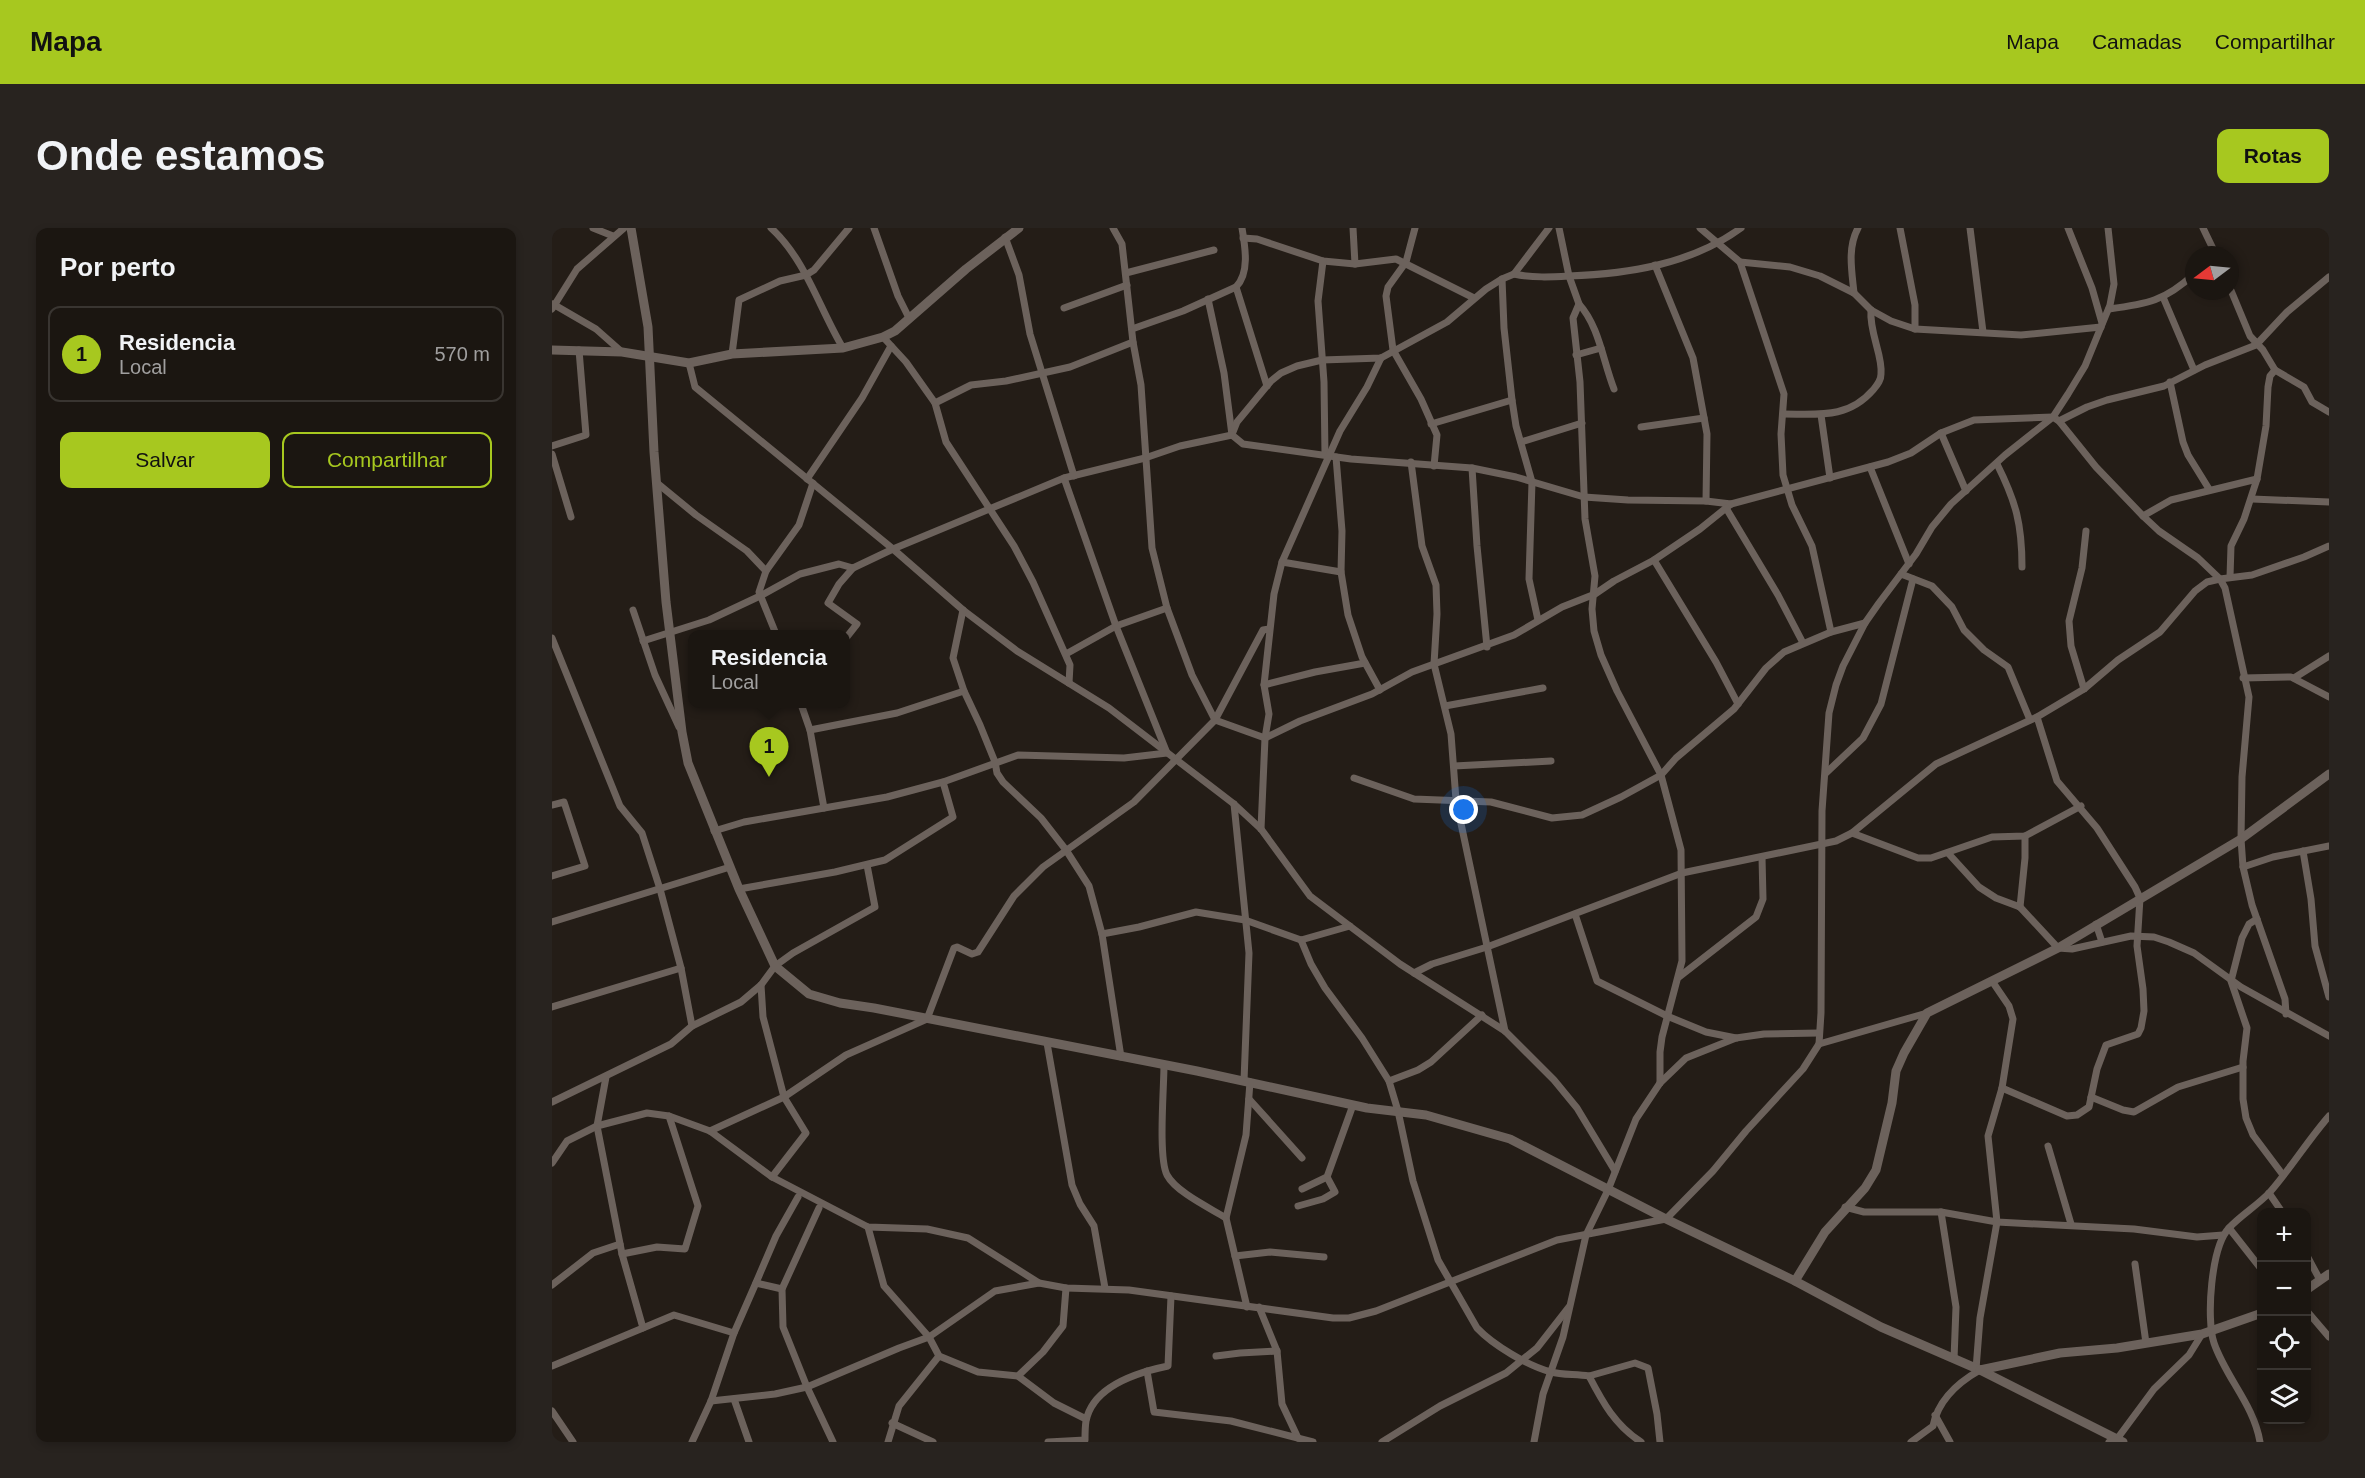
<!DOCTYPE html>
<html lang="pt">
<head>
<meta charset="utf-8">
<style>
  body { margin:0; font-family:Helvetica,sans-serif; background:#28231f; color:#f1f3f6 }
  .controls { position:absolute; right:18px; bottom:18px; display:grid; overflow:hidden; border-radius:12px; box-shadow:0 3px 9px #0003 }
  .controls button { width:54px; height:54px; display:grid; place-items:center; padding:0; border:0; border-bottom:2px solid #393531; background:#1b1611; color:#f1f3f6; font:30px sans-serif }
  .compass { position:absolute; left:1633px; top:18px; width:54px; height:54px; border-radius:50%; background:#1b1611; box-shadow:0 3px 9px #0003; rotate:254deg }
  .you { position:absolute; left:912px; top:582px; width:21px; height:21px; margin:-15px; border:4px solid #fff; border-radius:50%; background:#1a73e8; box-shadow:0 0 0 9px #1a73e833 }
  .badge { display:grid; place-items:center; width:39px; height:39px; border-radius:50%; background:#a7c81f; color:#111; font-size:20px; font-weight:700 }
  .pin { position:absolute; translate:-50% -50px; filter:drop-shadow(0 2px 3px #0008) }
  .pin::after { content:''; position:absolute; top:32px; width:21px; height:18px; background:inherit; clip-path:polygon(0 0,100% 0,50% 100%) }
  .popup { position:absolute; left:136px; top:402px; width:162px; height:78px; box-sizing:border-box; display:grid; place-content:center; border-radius:12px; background:#1b1611; filter:drop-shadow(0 2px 4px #0005); font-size:20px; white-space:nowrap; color:#a09f9f }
  .popup b { font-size:22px; color:#f1f3f6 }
  .popup::after { content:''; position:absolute; left:50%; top:100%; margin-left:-12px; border:12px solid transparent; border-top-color:#1b1611 }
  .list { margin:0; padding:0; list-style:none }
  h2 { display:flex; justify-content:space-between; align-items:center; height:78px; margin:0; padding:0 24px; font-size:26px }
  h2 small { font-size:20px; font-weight:400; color:#a09f9f }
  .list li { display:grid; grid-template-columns:39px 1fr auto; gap:18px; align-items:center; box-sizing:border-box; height:96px; margin:0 12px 12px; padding:0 12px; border:2px solid #393531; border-radius:12px }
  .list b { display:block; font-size:22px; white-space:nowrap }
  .list p { margin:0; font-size:20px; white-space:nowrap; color:#a09f9f }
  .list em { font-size:20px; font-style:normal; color:#a09f9f }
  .actions { display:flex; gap:12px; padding:18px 24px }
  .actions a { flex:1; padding:14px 0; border:2px solid #a7c81f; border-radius:12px; text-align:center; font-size:21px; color:#a7c81f }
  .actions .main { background:#a7c81f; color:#111 }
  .icon { flex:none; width:33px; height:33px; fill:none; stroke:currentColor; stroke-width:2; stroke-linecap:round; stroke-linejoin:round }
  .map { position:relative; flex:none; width:1777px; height:1214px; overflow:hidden; border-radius:12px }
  header { display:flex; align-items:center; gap:36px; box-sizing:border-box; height:84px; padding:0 30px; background:#a7c81f; color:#111 }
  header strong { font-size:28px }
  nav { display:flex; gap:33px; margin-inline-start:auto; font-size:21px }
  .intro { display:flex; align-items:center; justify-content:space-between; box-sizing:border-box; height:144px; padding:0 36px }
  h1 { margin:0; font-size:42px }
  .button { padding:15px 27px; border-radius:12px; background:#a7c81f; color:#111; font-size:21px; font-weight:700 }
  main { display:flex; gap:36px; padding:0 36px }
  aside { flex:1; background:#1b1611; border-radius:12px; box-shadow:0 3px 9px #0003 }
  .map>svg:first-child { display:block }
</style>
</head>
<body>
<header>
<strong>Mapa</strong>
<nav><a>Mapa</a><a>Camadas</a><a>Compartilhar</a></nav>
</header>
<div class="intro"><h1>Onde estamos</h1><a class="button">Rotas</a></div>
<main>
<aside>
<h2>Por perto<small></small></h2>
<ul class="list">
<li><span class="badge">1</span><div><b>Residencia</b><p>Local</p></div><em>570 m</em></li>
</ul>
<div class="actions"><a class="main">Salvar</a><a>Compartilhar</a></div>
</aside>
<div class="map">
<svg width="1777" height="1214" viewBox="0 0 1777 1214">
  <rect width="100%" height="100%" fill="#241d17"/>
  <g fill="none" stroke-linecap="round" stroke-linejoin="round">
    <g stroke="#6c625c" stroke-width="7">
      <polyline points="41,0 61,8"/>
      <path d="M 219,0 C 254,32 267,80 291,120"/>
      <polyline points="322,0 346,68 357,90"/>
      <polyline points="561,0 570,16 581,114 589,157 600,320 615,380 640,447 663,492 713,510 748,493 820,466 860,444 962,407 1010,379 1043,366 1062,353 1102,332 1148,301 1179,276 1336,234 1359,225 1389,205 1422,192 1501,189 1507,193 1544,239 1591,288 1607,303 1646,330 1668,351 1673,360 1697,469 1690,549 1689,611 1691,639 1700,677 1733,771 1734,786"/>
      <polyline points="801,0 803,36"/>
      <polyline points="863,0 854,34 836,59 834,68 841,122 869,171 885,207 882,238"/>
      <polyline points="1007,0 1017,48 1027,76 1021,90 1028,154 1033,291 1043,348 1040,381 1042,403 1049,427 1065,463 1109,547 1129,622 1130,733 1110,809 1108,824 1108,855"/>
      <polyline points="1148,0 1188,34 1232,166 1229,206 1231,247 1240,277 1260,318 1279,404"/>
      <polyline points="1348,0 1363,77 1363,101"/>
      <polyline points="1418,0 1431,104"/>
      <polyline points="1516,0 1540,60 1550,95"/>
      <polyline points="1651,0 1664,27"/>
      <polyline points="453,9 467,47 478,106 522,248"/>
      <polyline points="691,10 705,11 771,33 803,36 844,31 922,70"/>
      <polyline points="771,33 766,73 772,154 773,227"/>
      <polyline points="1188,34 1238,39 1268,48 1302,65 1319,82 1339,93 1363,101 1469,107 1549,99"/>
      <polyline points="1103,37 1141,130 1155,206 1154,273"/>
      <polyline points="574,45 662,22"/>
      <path d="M 962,46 C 981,50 999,49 1017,48 C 1076,46 1140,36 1189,0"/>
      <polyline points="950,51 952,100 960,172 964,198 980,254 977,351 986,392"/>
      <polyline points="684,59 715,158"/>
      <polyline points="1678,60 1698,108 1711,122 1723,142 1752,159 1760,174 1777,184"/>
      <path d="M 1302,65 C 1300,44 1295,20 1306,0"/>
      <polyline points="1611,69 1642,142"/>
      <polyline points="656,71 672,145 680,207 691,216 799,231 920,240 964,249 1032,269 1076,272 1154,273 1179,276"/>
      <polyline points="1,76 44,101 70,124"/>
      <path d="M 1027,76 C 1047,98 1051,133 1062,161"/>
      <polyline points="512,80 575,57"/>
      <polyline points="0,81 25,41 72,0"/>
      <path d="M 1557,81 C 1595,76 1613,73 1642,46"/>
      <path d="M 580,101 L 631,83 L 684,59 C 698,45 693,18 690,0"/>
      <polyline points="331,109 354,134 383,175 394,214 462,318 481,354 518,437 517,455"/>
      <polyline points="180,126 187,72 228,53 254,47 262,42 297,0"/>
      <polyline points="1024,127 1049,120"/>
      <polyline points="137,135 143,159 341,321 411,382 465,423 557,480 682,576 709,601 758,668 848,736 953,803 1002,852 1025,880 1063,943"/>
      <polyline points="1618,154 1631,214 1636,227 1657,261"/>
      <polyline points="383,175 419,157 454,153 518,139 581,114"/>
      <path d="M 1231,186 C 1266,186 1296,191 1321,162 C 1325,157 1329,153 1329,146 C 1331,128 1317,104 1319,82"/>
      <polyline points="1269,187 1278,250"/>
      <polyline points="1507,193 1535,179 1555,172 1612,158 1653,137 1704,117 1735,84 1777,49"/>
      <polyline points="879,196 960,172"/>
      <polyline points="1089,199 1152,190"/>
      <polyline points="681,204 685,194 719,153 729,145 745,138 770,132 829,130 895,94 934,61 950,51 962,46 997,0"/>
      <polyline points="1389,205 1414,263"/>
      <polyline points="969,214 1030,195"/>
      <polyline points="0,218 34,207 27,122"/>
      <polyline points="0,226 19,289"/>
      <polyline points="784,229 790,303 789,344 796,387 810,429 828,462"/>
      <polyline points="859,234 870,318 884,357 885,386 882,436 899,506 904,572 953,803"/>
      <path d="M 1445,236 C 1464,274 1470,296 1470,339"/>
      <polyline points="1318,239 1357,336"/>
      <polyline points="920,240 925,318 935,419"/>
      <polyline points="255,251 310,170 339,118"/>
      <polyline points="105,255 144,287 195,323 214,343"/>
      <polyline points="1700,271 1777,274"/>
      <polyline points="1174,280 1226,367 1251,415"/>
      <polyline points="1591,288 1619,272 1705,251"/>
      <polyline points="1102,332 1164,434 1186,476"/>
      <polyline points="730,334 789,344"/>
      <polyline points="1349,346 1380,358 1400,379 1412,402 1432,422 1456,439 1478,492"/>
      <polyline points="1678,349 1679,318 1692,291 1705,251 1714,198 1716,159 1718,148 1723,142"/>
      <polyline points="81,382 103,447 127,499"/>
      <polyline points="411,382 401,430 412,463 428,497 443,534 445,545 451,554 489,590 514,622 537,658 550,706 569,829"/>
      <polyline points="224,406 207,364 214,343 247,297 261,255"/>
      <polyline points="0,410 68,578 90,605 108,661 129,740 140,798"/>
      <polyline points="294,410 305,396 276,375 287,356 301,340"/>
      <polyline points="91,413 157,392 208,368 248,346 287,336 301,340 341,321 512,250 593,230 628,218 680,207"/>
      <polyline points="514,426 564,398 615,380"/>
      <polyline points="1691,450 1739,449 1777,469"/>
      <polyline points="1742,450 1777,428"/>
      <polyline points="712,457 763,444 813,435"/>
      <polyline points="1532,461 1519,418 1517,393 1530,340 1534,303"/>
      <polyline points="249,476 258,502 272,580"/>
      <polyline points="893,478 991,460"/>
      <polyline points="258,502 345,485 412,463"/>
      <polyline points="902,538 999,533"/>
      <polyline points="1274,545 1311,510 1329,476 1361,351"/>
      <polyline points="802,550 862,571 939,574 1000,590 1030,587 1069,569 1109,547 1124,530 1182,481 1214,440 1232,424 1279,404 1313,395"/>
      <polyline points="682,576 697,725 692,853"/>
      <polyline points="0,577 12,574 33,638 0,648"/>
      <polyline points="709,601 713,510 717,486 712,457 722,366 730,334 788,203 815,159 829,130"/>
      <polyline points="162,603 192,594 335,569 391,554 466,527 572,530 615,525 564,398 512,250"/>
      <polyline points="1300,605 1366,630 1379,630 1440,609 1473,608 1529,578"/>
      <polyline points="1751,623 1759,671 1763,718 1777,769"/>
      <polyline points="1396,625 1427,659 1444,670 1468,679 1506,720 1520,721 1579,708 1602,709 1617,714 1642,725 1689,759 1777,808"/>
      <polyline points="1691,639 1721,629 1777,618"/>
      <polyline points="187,661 283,644 333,632 401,589 391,554"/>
      <polyline points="1468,679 1473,630 1473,608"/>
      <polyline points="1023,686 1045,753 1115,788 1154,804 1184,810"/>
      <polyline points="1705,691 1697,696 1690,710 1679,753 1695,800 1691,833 1691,871 1694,890 1701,907 1731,947"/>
      <polyline points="0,694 178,639"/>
      <polyline points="1544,696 1550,714"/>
      <polyline points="550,706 587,699 644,684 693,692 749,712 798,698"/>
      <path d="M 749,712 L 759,736 L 773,760 L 810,810 L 837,853 L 846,883 L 861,953 L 886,1032 L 925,1100 C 941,1117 976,1138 999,1144 C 1010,1147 1024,1146 1037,1148 C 1051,1175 1063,1197 1089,1214"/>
      <polyline points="862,745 880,736 935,719 1130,645 1284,613 1300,605 1384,536 1485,489 1532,461 1566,432 1608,404 1643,363 1655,354 1668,351 1700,347 1752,329 1777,318"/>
      <polyline points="1127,749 1204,689 1211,671 1210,629"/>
      <polyline points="209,757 211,789 232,869 254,905 220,949"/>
      <polyline points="0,779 129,740"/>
      <polyline points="495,815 520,957 528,976 542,998 553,1060"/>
      <polyline points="1267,816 1375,785"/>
      <path d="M 612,837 C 612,860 606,929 615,947 C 624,964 658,980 674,990"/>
      <polyline points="54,849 45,898 70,1026 91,1100"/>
      <polyline points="837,853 866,842 879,834 930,787"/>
      <polyline points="1450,860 1515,888 1525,887 1537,879 1545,841 1554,817 1586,806 1589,800 1592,783 1591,761 1585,718 1588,670 1583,659 1545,600 1505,553 1485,489"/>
      <polyline points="1539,869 1571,882 1582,884 1626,859 1691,839"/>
      <polyline points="697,871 750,930"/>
      <polyline points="0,874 119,816 140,798 189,774 209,757 223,738 241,725 323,679 315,637"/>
      <polyline points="158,903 232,869 294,827 375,791 402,720 405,719 420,726 426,724 462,668 491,639 582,574 663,492 711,402 717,401"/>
      <polyline points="1496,918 1519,996"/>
      <polyline points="0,935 15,913 45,898 95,885 117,888 158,903 220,949 316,999 375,1001 416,1010 487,1055 514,1060 577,1062 781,1090 797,1090 824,1083 1005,1012 1114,991 1161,943 1194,903 1251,841 1267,816 1269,785 1270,583 1277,485 1284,457 1291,438 1313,395 1327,375 1364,326 1380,299 1399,276 1453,227 1501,189 1516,166 1533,138 1558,77 1562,56 1556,0"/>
      <polyline points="750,961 775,949 801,877"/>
      <polyline points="1717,965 1730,984"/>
      <polyline points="746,978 771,971 783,964 775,949"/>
      <polyline points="1293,979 1312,984 1389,984 1445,994 1582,1001 1645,1009 1671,1007"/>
      <polyline points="267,980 230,1061 231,1099 255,1159 281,1214"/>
      <polyline points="1389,984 1404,1079 1402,1131"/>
      <polyline points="316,999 332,1058 377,1109 387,1128 426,1144 466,1148 491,1124 511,1098 514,1060"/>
      <polyline points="1677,1000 1710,1042"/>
      <polyline points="70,1026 105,1019 133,1021 146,978 117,888"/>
      <polyline points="1754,1026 1768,1052"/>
      <polyline points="683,1028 718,1024 772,1029"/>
      <polyline points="1583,1036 1594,1115"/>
      <polyline points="204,1055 230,1061"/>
      <polyline points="0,1057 41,1025 68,1016"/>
      <polyline points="695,1079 674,990 694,907 698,854"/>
      <polyline points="707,1079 725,1123 730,1176 746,1210"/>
      <polyline points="1754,1082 1777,1109"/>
      <polyline points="664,1128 688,1125 725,1123"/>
      <polyline points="0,1138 122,1087 182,1105"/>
      <polyline points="1424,1141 1428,1090 1445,994 1436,908 1450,860 1461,791 1457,778 1440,753"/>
      <polyline points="595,1143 602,1184 679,1193 761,1214"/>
      <polyline points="466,1148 502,1175 534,1191"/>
      <polyline points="1037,1148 1083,1135 1096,1140 1105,1186 1108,1214"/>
      <polyline points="182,1171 197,1214"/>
      <polyline points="159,1173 223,1166 255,1159 347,1120 377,1109 443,1063 487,1055"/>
      <polyline points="0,1183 21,1214"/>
      <polyline points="1383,1187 1398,1214"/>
      <polyline points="340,1195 381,1214"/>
      <polyline points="140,1214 159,1173 182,1105 203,1057 224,1008 246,969"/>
      <polyline points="336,1214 347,1178 387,1128"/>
      <path d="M 496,1214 L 533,1212 C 533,1206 533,1199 534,1193 C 541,1158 587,1144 616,1138 L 619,1068"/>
      <polyline points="830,1214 888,1178 954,1145 985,1120 1017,1079"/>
      <polyline points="982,1214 991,1166 1011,1109 1034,1007 1056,962 1084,891 1108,855 1134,830 1184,810 1212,806 1267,805"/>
      <path d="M 1359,1214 L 1381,1198 C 1386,1172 1405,1155 1428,1142"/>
      <polyline points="1557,1214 1565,1211 1602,1161 1637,1127 1650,1106"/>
      <path d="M 1708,1214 C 1702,1177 1674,1150 1662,1115 C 1654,1091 1659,1019 1677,1000 C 1689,987 1706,977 1718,964 C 1739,940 1756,912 1777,888"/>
    </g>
    <g stroke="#6c625c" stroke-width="9">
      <polyline points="79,0 96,99 102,224 114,374 130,504 136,535 187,661 223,738 257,766 288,775 322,780 645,843 815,880 874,887 958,911 1114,991 1243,1053 1329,1099 1428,1142 1571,1214"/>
      <polyline points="0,122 70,124 137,135 180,126 291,120 331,109 343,103 414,41 467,0"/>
      <polyline points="1243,1053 1273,1004 1313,960 1324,942 1340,875 1344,843 1352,825 1375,785 1506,720 1689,611 1777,546"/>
      <polyline points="1754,1062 1777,1046"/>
      <polyline points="1428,1142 1508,1125 1565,1120 1650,1106 1710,1085"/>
    </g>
  </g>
</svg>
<div class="controls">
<button>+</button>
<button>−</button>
<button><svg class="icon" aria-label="locate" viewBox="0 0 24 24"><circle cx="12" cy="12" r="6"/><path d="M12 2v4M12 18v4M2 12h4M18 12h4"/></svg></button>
<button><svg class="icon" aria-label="layers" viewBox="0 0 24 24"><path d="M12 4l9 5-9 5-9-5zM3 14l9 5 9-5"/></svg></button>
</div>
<svg class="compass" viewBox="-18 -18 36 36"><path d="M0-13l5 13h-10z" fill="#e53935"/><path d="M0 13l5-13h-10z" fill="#a09f9f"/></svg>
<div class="you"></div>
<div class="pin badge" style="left:217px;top:549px">1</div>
<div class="popup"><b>Residencia</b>Local</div>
</div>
</main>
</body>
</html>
